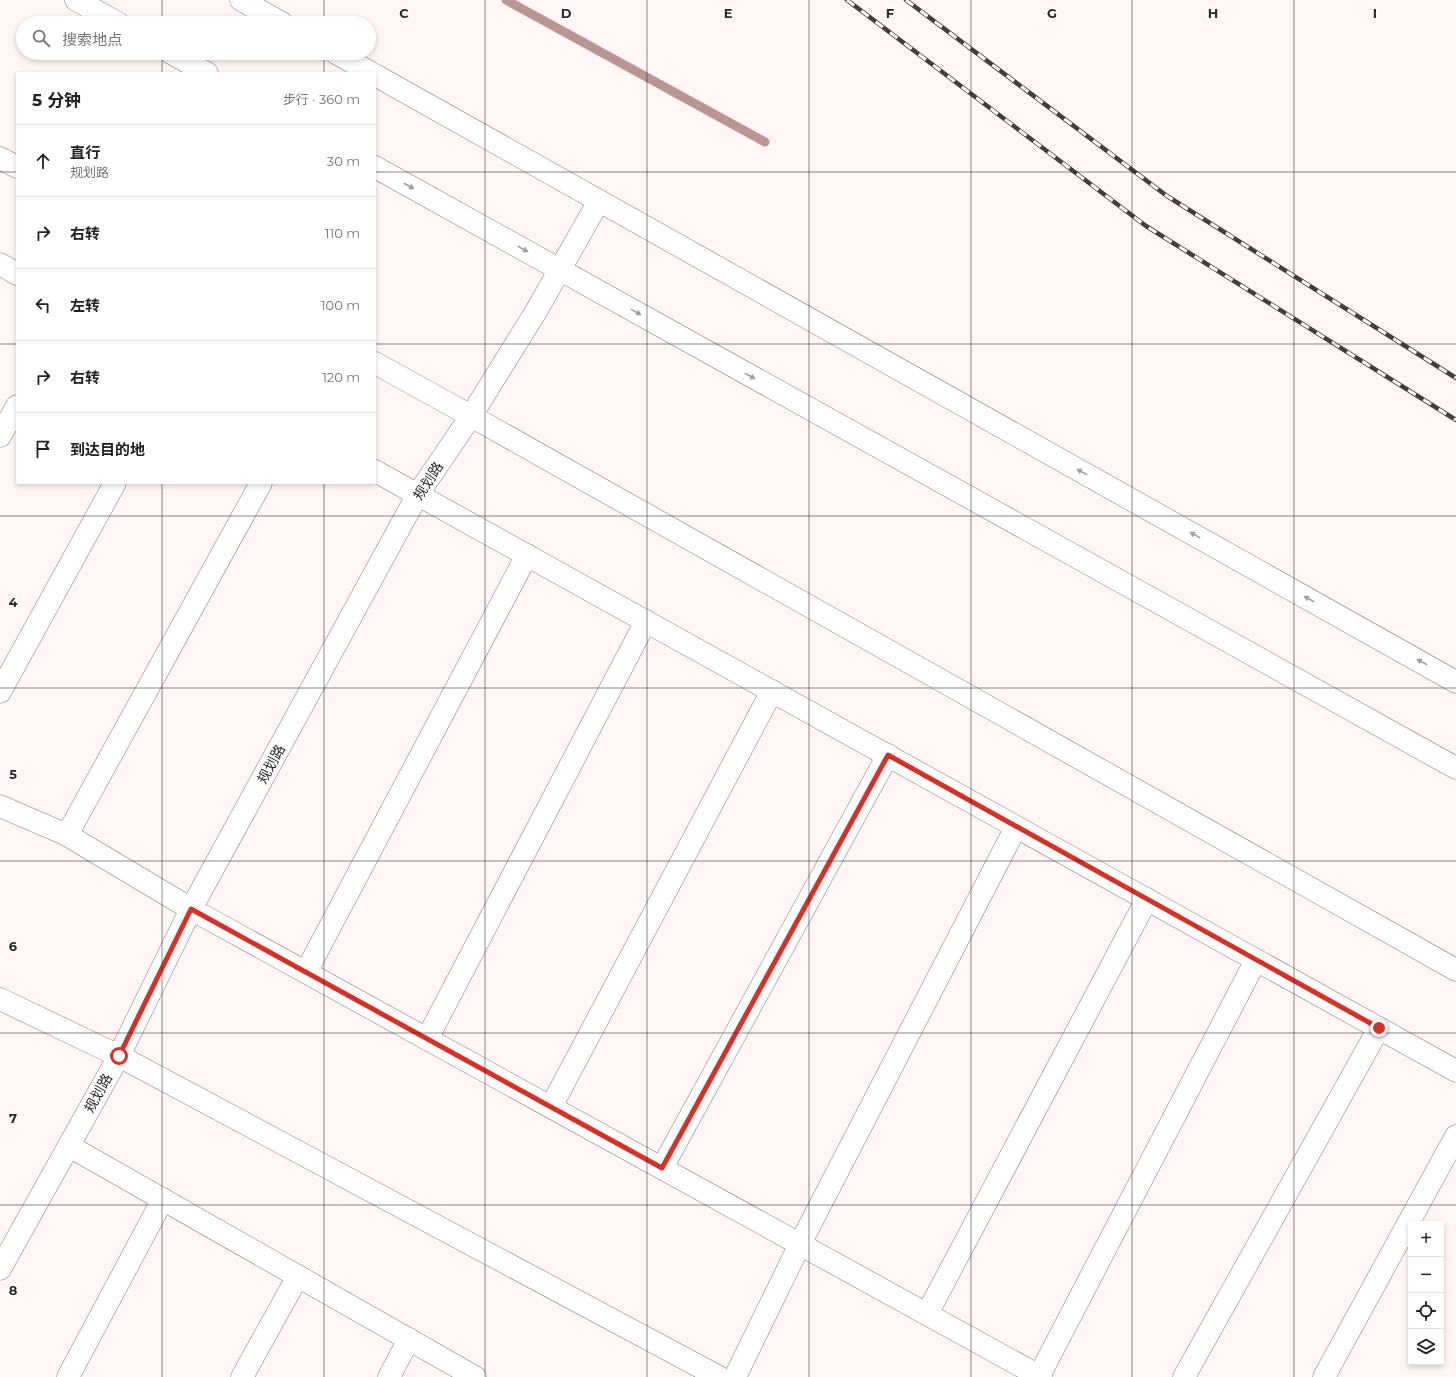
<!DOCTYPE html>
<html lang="zh">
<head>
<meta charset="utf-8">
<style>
  body { margin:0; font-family:Montserrat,"Noto Sans SC",sans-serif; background:#f6f6f6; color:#202124 }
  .controls { position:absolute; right:12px; bottom:12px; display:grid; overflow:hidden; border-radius:0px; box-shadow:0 2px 6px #0003 }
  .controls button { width:36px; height:36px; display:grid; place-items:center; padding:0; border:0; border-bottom:1px solid #e0e0e0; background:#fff; color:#202124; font:20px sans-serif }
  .stop { position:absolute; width:12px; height:12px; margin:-9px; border:3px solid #d93025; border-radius:50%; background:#fff }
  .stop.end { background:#d93025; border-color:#fff; box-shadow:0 1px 4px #0008 }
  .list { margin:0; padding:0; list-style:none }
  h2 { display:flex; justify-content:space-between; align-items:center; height:52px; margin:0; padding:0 16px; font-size:17px }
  h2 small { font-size:13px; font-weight:400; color:#757577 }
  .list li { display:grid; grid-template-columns:26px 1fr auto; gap:12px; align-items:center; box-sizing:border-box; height:72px; padding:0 16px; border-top:1px solid #e0e0e0 }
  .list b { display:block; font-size:15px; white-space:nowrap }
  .list p { margin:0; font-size:13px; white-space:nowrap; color:#757577 }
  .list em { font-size:13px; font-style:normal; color:#757577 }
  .icon { flex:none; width:22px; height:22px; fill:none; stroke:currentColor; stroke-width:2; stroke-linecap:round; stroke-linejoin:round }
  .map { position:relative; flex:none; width:1456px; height:1377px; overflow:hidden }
  .search { position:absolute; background:#fff; box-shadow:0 2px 6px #0003; left:16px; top:16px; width:360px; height:44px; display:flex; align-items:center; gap:10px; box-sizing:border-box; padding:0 14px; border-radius:22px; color:#757577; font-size:15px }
  .panel { position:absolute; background:#fff; box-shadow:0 2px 6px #0003; left:16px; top:72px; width:360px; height:412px; border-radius:0px }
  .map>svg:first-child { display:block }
</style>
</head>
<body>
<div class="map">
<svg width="1456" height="1377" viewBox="0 0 1456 1377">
  <rect width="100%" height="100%" fill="#fff6f5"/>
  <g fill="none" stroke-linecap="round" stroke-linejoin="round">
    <polyline stroke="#ba9591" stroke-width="9" points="506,0 765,142"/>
    <defs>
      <g id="street">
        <polyline points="0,158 17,167"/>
        <polyline points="0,264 17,274"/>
        <polyline points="375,363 471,416 1456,970"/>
        <polyline points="0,436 17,406"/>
        <polyline points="375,471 1456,1071"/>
        <polyline points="0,692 115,483"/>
        <polyline points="0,806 67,835 191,909 1041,1377"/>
        <polyline points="67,835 261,483"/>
        <polyline points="306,972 527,555"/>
        <polyline points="0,999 119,1056 719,1377"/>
        <polyline points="427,1039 646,621"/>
        <polyline points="551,1107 772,691"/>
        <polyline points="69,1146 475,1377"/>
        <polyline points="662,1168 888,755"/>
        <polyline points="0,1269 119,1056 191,909 418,494 471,416 535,313 599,201"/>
        <polyline points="927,1314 1147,899"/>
        <polyline points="1039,1376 1256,960"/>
        <polyline points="68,1377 163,1199"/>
        <polyline points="242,1377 298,1276"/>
        <polyline points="389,1377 409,1339"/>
        <polyline points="735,1377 800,1244 1016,827"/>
        <polyline points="1184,1377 1379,1028"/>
        <polyline points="1324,1377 1456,1136"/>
      </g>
      <g id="primary">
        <polyline points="76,0 118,23"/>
        <polyline points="241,0 282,23"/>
        <polyline points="171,53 207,73"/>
        <polyline points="336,53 371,73"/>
        <polyline points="375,75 1456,682"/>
        <polyline points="375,167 1456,768"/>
      </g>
    </defs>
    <use href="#street" stroke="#857977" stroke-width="23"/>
    <use href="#primary" stroke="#857977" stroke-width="23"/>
    <use href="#street" stroke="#fff" stroke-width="22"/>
    <use href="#primary" stroke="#fff" stroke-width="22"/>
    <defs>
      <g id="rail">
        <polyline points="847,0 1146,226 1456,420"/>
        <polyline points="906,0 1167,196 1456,378"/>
      </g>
    </defs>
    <use href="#rail" stroke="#433d3c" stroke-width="4.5"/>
    <use href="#rail" stroke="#fff" stroke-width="3" stroke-dasharray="9" stroke-linecap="butt"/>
  </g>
  <defs><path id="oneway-solid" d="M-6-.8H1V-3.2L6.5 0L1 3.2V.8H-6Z"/></defs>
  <g fill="#a09e9d">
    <use href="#oneway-solid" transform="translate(409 186) rotate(29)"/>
    <use href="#oneway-solid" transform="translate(523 249) rotate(29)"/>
    <use href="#oneway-solid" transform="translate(636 312) rotate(29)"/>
    <use href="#oneway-solid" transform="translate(750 376) rotate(29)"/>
    <use href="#oneway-solid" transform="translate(1082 472) rotate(-151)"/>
    <use href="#oneway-solid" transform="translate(1195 535) rotate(-151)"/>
    <use href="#oneway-solid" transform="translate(1309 599) rotate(-151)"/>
    <use href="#oneway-solid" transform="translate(1422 662) rotate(-151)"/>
  </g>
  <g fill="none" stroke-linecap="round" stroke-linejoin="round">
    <polyline stroke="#d93025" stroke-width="5" points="119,1056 191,909 662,1168 888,755 1379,1028"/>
  </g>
  <path fill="none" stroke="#2c2726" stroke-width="1" stroke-opacity="0.55" d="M 162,0 L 162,23M 324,0 L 324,23M 485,0 L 485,1377M 647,0 L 647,1377M 809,0 L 809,1377M 971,0 L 971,1377M 1132,0 L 1132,1377M 1294,0 L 1294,1377M 162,53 L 162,73M 324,53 L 324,73M 0,172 L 17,172M 375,172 L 1456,172M 0,344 L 17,344M 375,344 L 1456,344M 162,483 L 162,1377M 324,483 L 324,1377M 0,516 L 1456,516M 0,688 L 1456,688M 0,861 L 1456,861M 0,1033 L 1456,1033M 0,1205 L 1456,1205"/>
  <g text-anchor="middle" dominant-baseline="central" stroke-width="3.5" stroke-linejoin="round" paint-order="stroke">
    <g font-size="14" fill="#2c2726" stroke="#fff">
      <text transform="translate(428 481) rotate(-57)">规划路</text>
      <text transform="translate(271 764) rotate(-61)">规划路</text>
      <text transform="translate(98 1093) rotate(-61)">规划路</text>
    </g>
  </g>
  <g font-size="13" text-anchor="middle" font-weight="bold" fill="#2c2726" stroke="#fff" stroke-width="3.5" stroke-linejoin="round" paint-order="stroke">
    <text x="404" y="18">C</text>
    <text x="566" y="18">D</text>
    <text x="728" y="18">E</text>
    <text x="890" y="18">F</text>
    <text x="1052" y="18">G</text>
    <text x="1213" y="18">H</text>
    <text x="1375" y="18">I</text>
    <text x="13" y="607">4</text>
    <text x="13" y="779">5</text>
    <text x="13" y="951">6</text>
    <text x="13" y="1123">7</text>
    <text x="13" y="1295">8</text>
  </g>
</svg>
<div class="controls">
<button>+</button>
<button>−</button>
<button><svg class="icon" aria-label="locate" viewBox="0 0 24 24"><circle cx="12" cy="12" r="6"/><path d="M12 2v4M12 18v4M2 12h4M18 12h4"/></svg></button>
<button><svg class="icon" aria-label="layers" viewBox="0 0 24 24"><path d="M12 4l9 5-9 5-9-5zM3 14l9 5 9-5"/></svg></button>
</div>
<div class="stop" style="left:119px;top:1056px"></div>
<div class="stop end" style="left:1379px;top:1028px"></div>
<div class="search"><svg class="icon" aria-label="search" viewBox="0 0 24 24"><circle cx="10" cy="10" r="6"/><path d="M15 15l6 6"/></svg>搜索地点</div>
<section class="panel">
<h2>5 分钟<small>步行 · 360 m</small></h2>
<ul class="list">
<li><svg class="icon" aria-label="ahead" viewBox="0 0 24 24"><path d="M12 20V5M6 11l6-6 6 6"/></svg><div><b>直行</b><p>规划路</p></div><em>30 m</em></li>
<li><svg class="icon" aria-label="right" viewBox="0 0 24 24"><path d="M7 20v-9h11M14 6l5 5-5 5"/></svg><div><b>右转</b></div><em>110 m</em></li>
<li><svg class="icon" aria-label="left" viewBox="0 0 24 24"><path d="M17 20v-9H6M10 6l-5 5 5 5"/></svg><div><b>左转</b></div><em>100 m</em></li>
<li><svg class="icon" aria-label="right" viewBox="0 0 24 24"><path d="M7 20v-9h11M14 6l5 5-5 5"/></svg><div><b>右转</b></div><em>120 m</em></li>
<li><svg class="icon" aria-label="arrive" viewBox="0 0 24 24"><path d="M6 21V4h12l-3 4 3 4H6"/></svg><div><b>到达目的地</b></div></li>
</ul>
</section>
</div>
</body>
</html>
